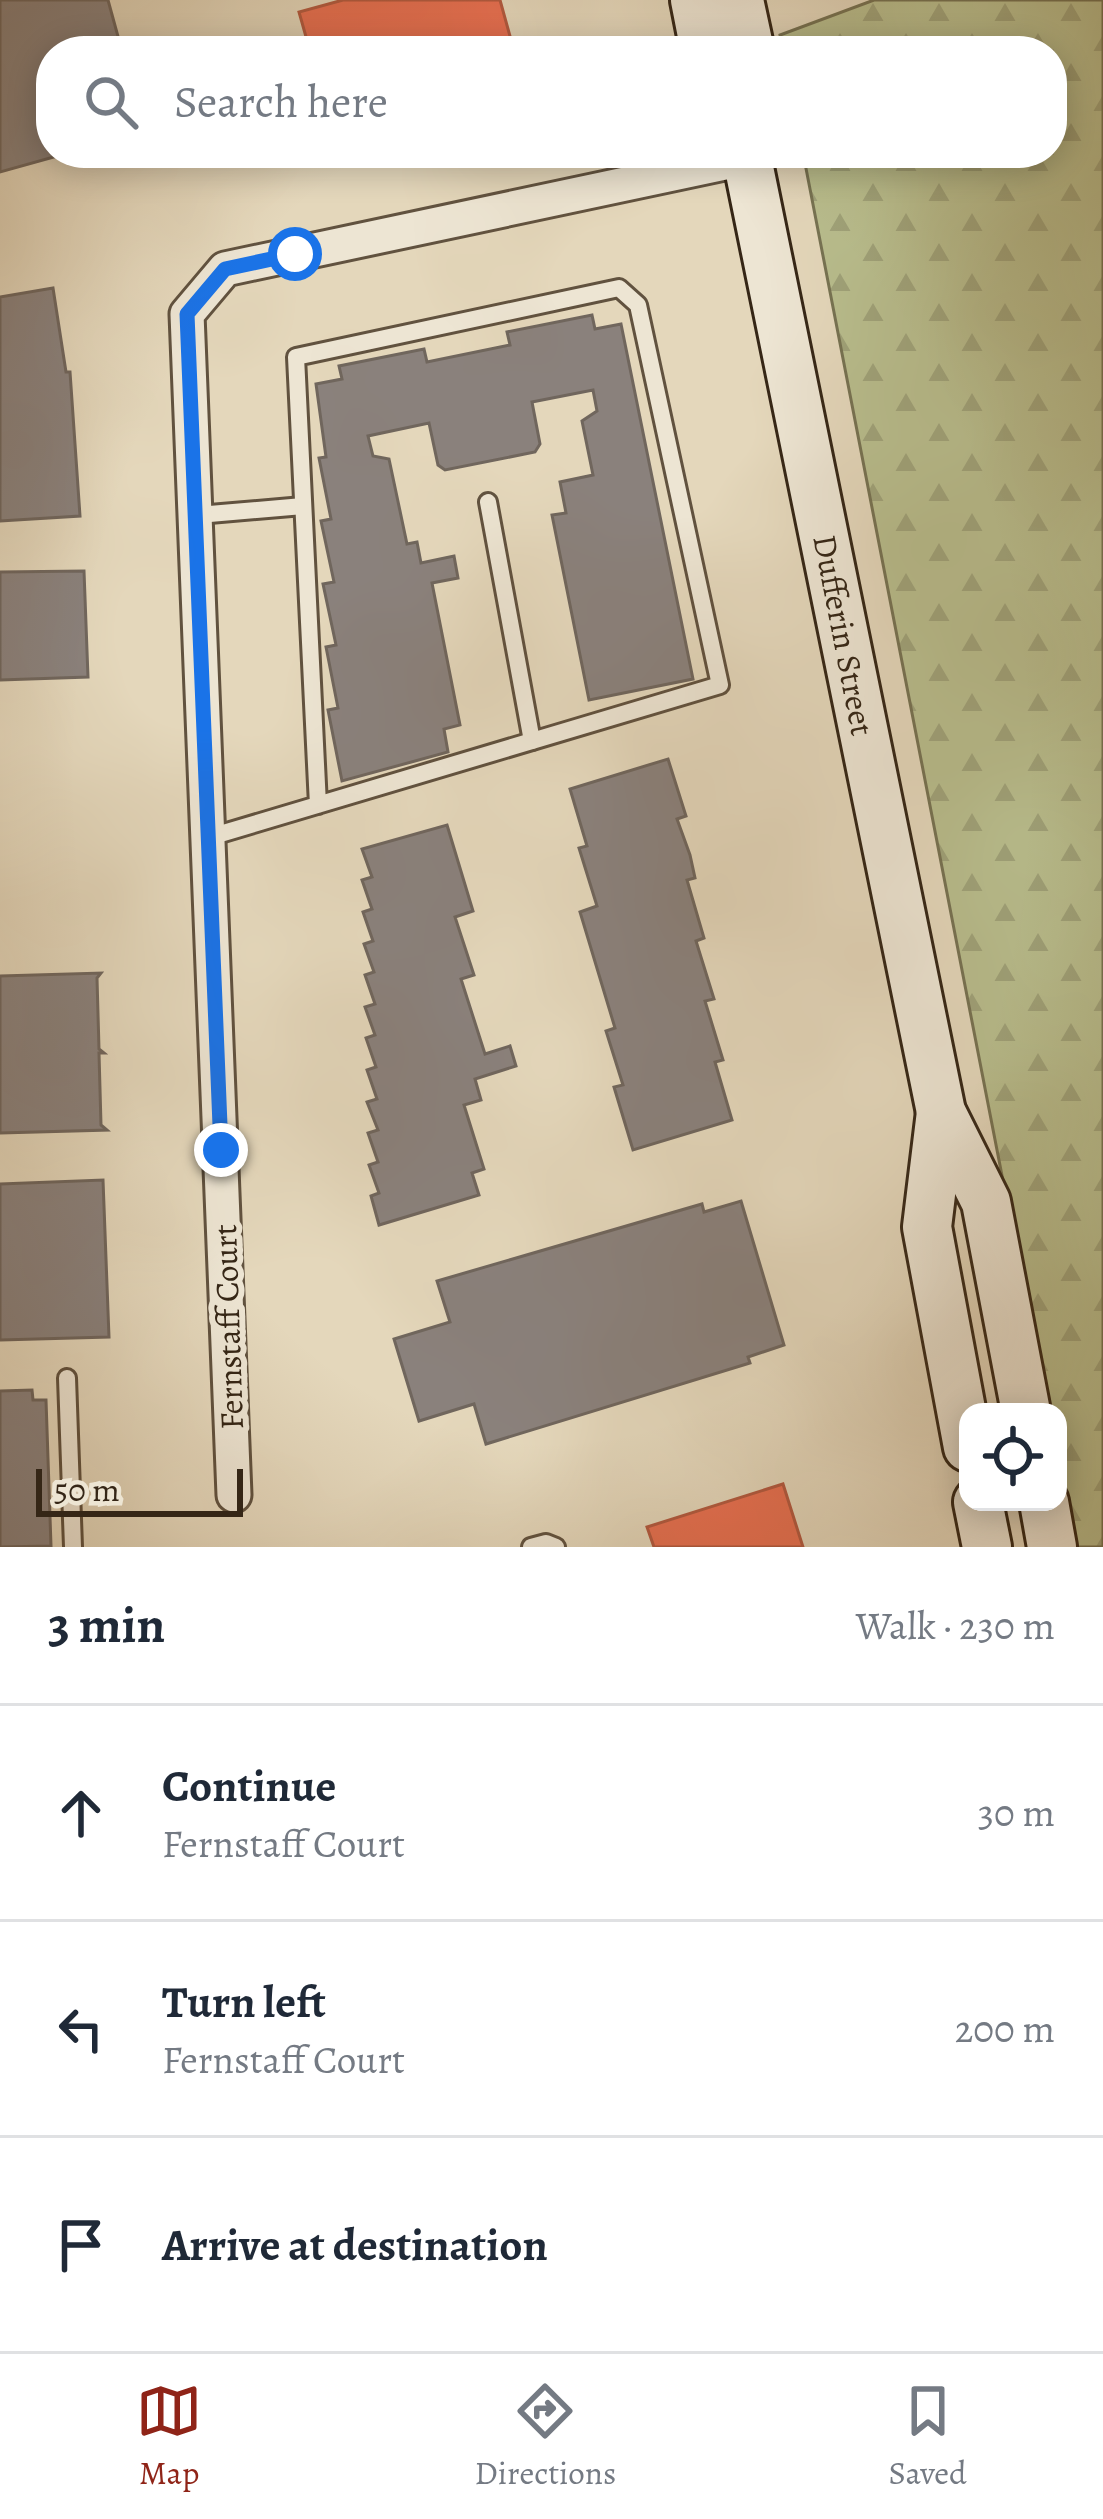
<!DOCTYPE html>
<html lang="en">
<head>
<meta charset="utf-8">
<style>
  body { margin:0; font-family:Alegreya,serif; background:#f2f2f3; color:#1f2937 }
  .controls { position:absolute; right:36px; bottom:36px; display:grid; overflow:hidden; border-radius:24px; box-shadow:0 6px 30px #0003 }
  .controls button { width:108px; height:108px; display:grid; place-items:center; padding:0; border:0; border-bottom:3px solid #e0e1e3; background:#fff; color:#1f2937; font:60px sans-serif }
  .scale { position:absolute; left:36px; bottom:30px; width:207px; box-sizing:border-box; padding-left:12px; border:6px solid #352616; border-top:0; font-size:33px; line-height:42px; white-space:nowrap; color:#352616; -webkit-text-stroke:9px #ede5d3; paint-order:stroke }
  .stop { position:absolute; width:36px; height:36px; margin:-27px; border:9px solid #1a73e8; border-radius:50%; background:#fff }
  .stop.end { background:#1a73e8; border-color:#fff; box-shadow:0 3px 12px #0008 }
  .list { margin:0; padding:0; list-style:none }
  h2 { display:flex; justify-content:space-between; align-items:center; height:156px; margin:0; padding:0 48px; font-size:51px }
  h2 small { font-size:39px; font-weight:400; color:#747a83 }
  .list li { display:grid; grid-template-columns:78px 1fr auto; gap:36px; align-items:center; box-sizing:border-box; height:216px; padding:0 48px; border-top:3px solid #e0e1e3 }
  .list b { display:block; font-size:45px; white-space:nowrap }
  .list p { margin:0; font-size:39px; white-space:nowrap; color:#747a83 }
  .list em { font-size:39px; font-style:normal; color:#747a83 }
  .icon { flex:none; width:66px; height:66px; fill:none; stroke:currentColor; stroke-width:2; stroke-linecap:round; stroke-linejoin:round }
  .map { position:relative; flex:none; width:1103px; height:1547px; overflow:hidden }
  .search { position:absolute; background:#fff; box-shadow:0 6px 30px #0003; left:36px; right:36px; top:36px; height:132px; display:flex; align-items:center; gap:30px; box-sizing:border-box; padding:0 42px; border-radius:48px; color:#747a83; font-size:45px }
  .sheet { height:804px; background:#fff }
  nav { display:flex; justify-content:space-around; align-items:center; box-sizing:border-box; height:168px; border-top:3px solid #e0e1e3; background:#fff; font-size:33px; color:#747a83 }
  nav a { display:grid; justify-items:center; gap:6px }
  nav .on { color:#8f2418 }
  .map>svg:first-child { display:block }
</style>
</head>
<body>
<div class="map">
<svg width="1103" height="1547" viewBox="0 0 1103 1547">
  <defs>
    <pattern id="forest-firs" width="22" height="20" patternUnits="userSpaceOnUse" patternTransform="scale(3)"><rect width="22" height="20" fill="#b8bd8d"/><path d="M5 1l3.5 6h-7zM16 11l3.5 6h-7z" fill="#9fa279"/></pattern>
  </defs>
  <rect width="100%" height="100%" fill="#e4d7bb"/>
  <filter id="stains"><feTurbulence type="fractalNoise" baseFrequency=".00167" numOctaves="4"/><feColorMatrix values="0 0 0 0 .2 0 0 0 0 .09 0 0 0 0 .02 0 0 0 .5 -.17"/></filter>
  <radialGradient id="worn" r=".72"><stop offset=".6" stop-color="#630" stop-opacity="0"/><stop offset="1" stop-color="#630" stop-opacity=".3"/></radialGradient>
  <polygon fill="url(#forest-firs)" stroke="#767252" stroke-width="3" points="874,0 1103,0 1103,1547 1074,1547 1058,1465 1058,1412 1048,1412 803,153 1052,153 1052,51 783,51 780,35"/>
  <g fill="#e76f51" stroke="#b2593f" stroke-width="3">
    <polygon points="343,0 500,0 513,47 310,51 299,12"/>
    <polygon points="783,1484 803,1547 654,1547 647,1527"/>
  </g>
  <g fill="#8a817c" stroke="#70665d" stroke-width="3">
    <polygon points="0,0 108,0 122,51 51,51 51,153 68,153 0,172"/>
    <polygon points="53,288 66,372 70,372 80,516 0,521 0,297"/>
    <polygon points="592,315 595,329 621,324 693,679 589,700 552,515 566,513 560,482 593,475 582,421 597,411 593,390 532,402 540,444 535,452 445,470 438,465 429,423 368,436 373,456 389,459 407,544 417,542 421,563 454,556 458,578 432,583 460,725 444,729 448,752 342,781 328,710 338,708 326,647 336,645 323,584 334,582 321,521 331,519 319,458 326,457 316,384 342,379 339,366 424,349 427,362 510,345 507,332"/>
    <polygon points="84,571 88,677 0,680 0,572"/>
    <polygon points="668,759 686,816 677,819 690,855 695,878 687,880 704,938 696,941 714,999 705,1001 723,1060 715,1062 732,1120 633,1150 614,1087 623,1085 606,1031 615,1028 580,912 597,906 579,848 587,846 570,789"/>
    <polygon points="447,825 473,911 455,917 474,975 461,979 485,1054 510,1046 516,1066 475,1079 481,1100 464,1105 484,1169 472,1173 479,1195 379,1225 371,1196 379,1193 369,1165 378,1162 368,1133 378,1130 367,1102 377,1099 367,1070 376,1067 366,1038 375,1035 365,1007 375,1004 365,975 374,972 364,944 373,941 363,912 372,909 362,880 372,877 362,849"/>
    <polygon points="101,973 97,978 99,1049 104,1053 99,1053 101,1125 107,1130 0,1133 0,976"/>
    <polygon points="103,1180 109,1337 0,1340 0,1184"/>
    <polygon points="741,1201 784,1345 748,1357 750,1363 486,1444 474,1404 419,1421 394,1339 450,1322 437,1281 702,1204 704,1212"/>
    <polygon points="32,1390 33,1400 46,1400 51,1546 0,1547 0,1391"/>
  </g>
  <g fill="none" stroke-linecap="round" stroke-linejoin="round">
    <defs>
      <g id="service">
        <polyline points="488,502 532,741"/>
        <polyline points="198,515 303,506"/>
        <polyline points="210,837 720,685 638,305 619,288 296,357 318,805"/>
        <polyline points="67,1378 73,1547"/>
        <polyline points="531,1547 546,1543 556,1547"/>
      </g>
      <polyline id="minor" points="234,1495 187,314 225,269 748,158"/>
      <g id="secondary">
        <polyline points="695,0 705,51"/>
        <polyline points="739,0 750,51"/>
        <polyline points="746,153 941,1112 986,1202 1026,1412"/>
        <polyline points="941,1112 927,1227 968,1447"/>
        <polyline points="978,1502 987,1547"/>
        <polyline points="1044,1502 1052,1547"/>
      </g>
    </defs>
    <use href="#service" stroke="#61523f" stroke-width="22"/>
    <use href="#minor" stroke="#61523f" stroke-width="39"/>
    <use href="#secondary" stroke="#352616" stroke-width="54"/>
    <use href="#service" stroke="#ede5d3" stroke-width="16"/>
    <use href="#minor" stroke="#ede5d3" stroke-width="33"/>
    <use href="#secondary" stroke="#ede5d3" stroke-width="48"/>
  </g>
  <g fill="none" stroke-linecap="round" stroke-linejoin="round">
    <polyline stroke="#1a73e8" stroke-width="15" points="221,1150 187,314 225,269 295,254"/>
  </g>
  <g text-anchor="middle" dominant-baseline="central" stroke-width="12" stroke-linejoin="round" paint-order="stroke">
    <g font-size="33" fill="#352616" stroke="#ede5d3">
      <text transform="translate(844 635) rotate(79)">Dufferin Street</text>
      <text transform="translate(228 1327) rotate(-92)">Fernstaff Court</text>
    </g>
  </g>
  <rect width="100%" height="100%" filter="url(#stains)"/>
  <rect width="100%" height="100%" fill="url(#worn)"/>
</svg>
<div class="controls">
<button><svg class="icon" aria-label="locate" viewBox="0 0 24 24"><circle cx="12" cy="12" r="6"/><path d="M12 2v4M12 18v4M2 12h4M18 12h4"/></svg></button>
</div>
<div class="scale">50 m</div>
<div class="stop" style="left:295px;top:254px"></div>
<div class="stop end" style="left:221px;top:1150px"></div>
<div class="search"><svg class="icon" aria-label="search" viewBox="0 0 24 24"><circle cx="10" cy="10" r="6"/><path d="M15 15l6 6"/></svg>Search here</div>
</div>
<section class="sheet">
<h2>3 min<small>Walk · 230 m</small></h2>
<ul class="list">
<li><svg class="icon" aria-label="ahead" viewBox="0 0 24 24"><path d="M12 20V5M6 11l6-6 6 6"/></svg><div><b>Continue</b><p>Fernstaff Court</p></div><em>30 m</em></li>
<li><svg class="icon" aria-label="left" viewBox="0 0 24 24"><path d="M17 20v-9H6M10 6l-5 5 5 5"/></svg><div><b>Turn left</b><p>Fernstaff Court</p></div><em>200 m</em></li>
<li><svg class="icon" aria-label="arrive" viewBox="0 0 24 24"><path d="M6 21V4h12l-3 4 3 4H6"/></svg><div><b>Arrive at destination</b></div></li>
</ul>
</section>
<nav>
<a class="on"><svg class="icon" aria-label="map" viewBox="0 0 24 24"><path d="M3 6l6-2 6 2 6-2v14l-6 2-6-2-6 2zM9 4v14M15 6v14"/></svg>Map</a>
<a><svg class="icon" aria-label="directions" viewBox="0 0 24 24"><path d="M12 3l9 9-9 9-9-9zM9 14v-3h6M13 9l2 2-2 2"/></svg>Directions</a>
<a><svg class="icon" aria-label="saved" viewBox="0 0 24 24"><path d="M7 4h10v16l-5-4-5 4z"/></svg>Saved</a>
</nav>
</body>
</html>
